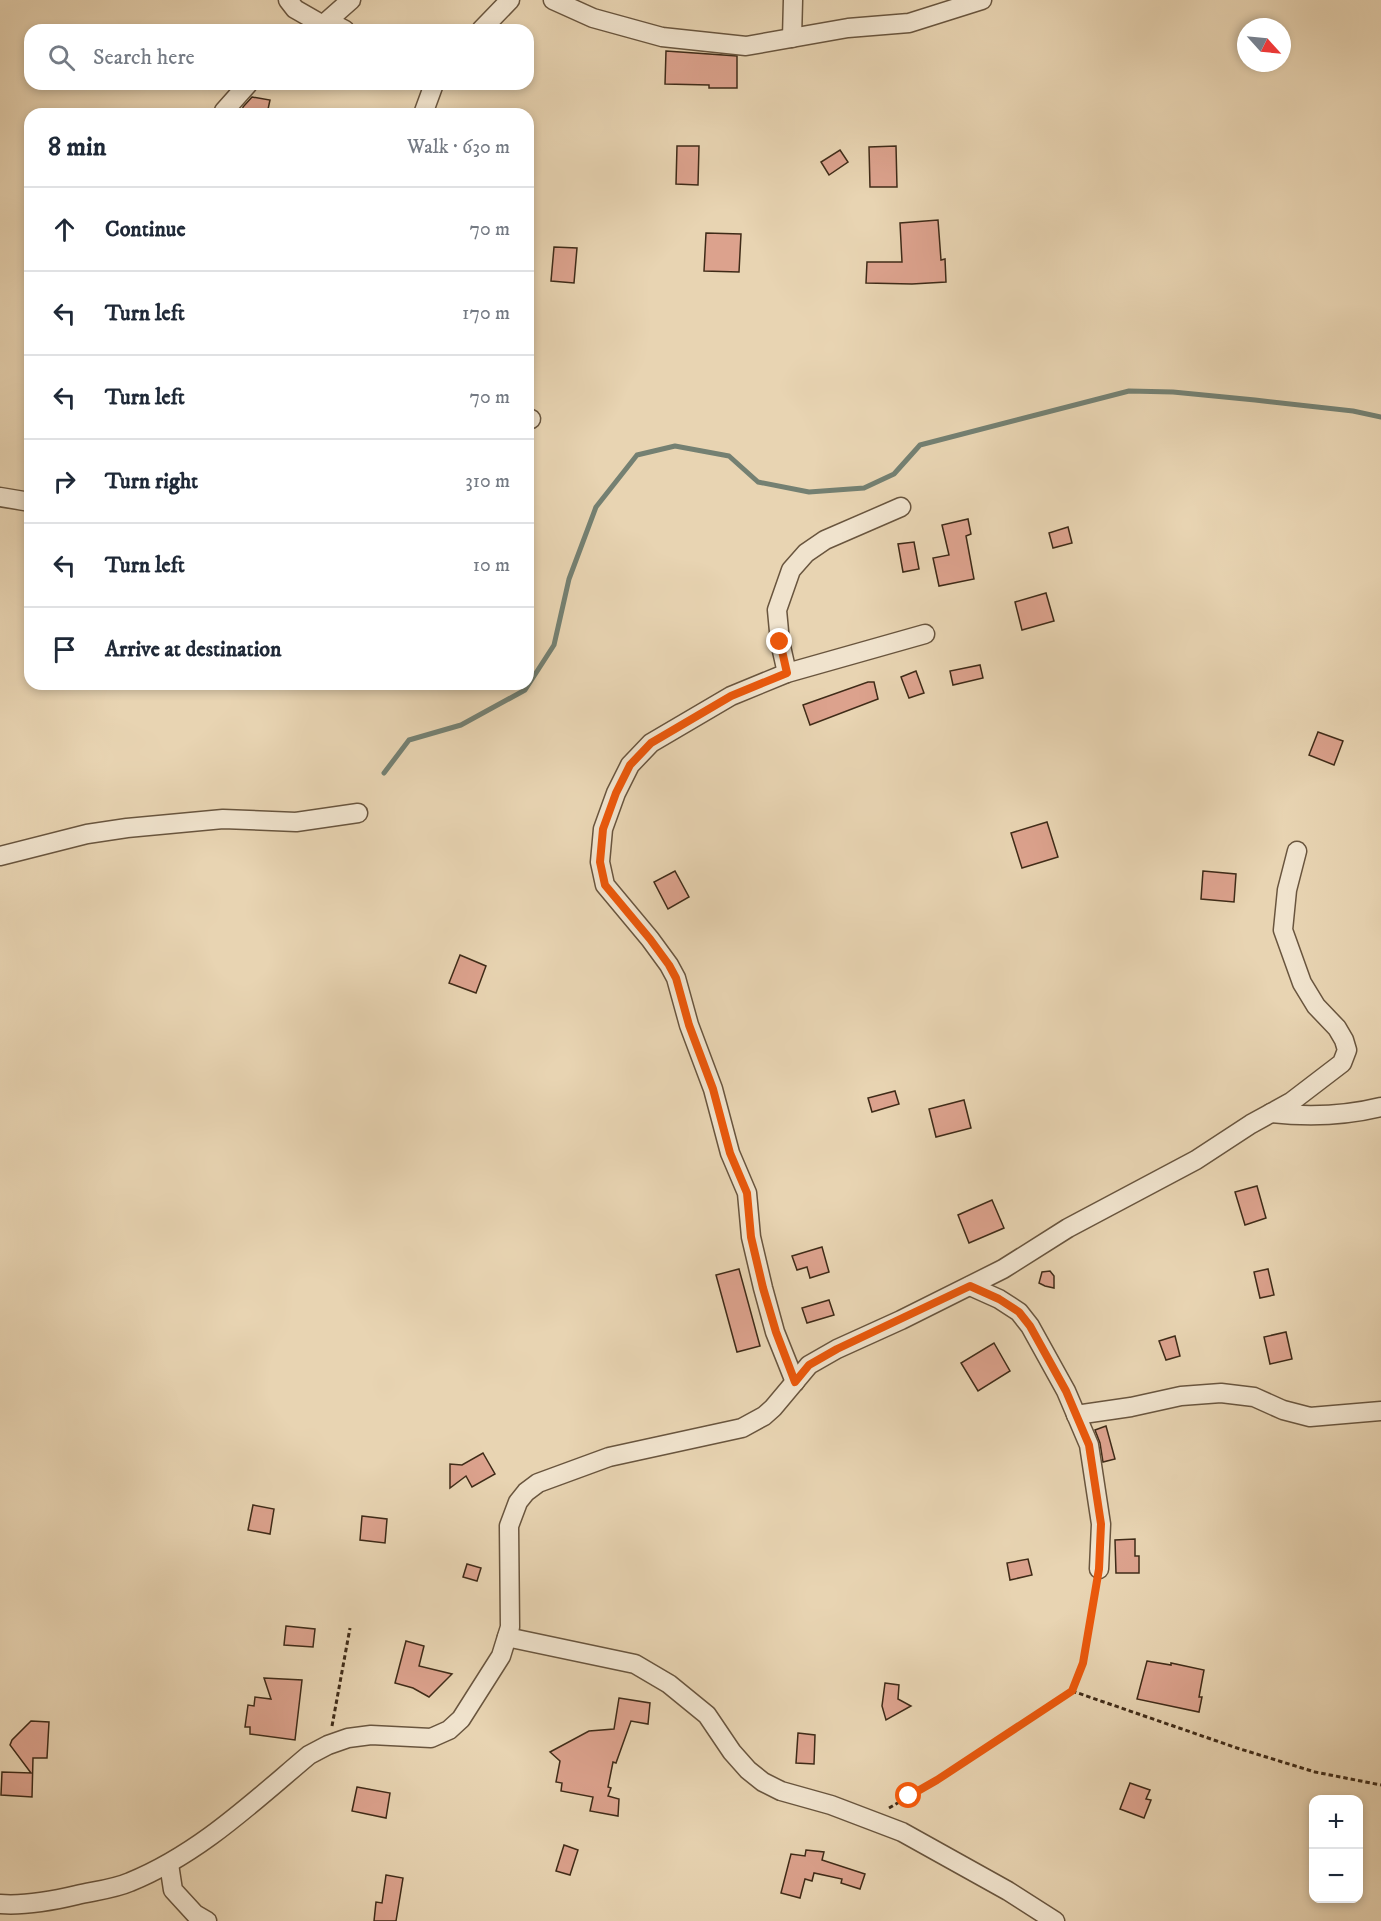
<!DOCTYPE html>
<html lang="en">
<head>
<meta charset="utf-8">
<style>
  body { margin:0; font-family:"IM FELL DW Pica",serif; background:#f2f2f3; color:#1f2937 }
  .controls { position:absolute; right:18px; bottom:18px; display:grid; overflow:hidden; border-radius:12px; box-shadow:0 3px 9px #0003 }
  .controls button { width:54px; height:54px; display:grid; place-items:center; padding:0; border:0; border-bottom:2px solid #e0e1e3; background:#fff; color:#1f2937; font:30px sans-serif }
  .compass { position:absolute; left:1237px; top:18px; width:54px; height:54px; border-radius:50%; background:#fff; box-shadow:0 3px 9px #0003; rotate:117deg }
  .stop { position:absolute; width:18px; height:18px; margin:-14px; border:4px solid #ea580c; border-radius:50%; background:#fff }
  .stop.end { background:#ea580c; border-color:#fff; box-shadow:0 2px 6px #0008 }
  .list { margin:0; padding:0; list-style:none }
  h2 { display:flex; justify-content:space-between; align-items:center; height:78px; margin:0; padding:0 24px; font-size:26px }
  h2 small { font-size:20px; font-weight:400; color:#747a83 }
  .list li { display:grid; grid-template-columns:39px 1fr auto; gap:18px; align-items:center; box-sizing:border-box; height:84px; padding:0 24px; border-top:2px solid #e0e1e3 }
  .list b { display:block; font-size:22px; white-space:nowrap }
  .list em { font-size:20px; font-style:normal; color:#747a83 }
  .icon { flex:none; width:33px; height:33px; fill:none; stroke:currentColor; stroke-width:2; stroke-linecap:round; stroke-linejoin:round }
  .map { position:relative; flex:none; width:1381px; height:1921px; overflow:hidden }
  .search { position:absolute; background:#fff; box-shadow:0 3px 9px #0003; left:24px; top:24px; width:510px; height:66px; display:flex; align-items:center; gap:15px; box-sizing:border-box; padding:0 21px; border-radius:18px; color:#747a83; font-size:22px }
  .panel { position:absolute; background:#fff; box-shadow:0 3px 9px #0003; left:24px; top:108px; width:510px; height:582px; border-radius:18px }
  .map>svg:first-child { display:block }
</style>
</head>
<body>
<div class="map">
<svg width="1381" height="1921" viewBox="0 0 1381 1921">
  <rect width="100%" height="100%" fill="#e8d4b2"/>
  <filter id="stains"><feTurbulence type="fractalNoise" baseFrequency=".00333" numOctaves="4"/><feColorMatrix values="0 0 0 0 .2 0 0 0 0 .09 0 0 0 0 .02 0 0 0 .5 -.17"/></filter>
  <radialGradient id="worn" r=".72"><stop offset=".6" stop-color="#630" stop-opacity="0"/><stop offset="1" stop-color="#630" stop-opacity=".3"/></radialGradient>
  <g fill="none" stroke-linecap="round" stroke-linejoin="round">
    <polyline stroke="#748072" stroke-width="5" points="384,773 409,740 461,725 525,690 554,645 569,579 596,507 637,455 675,446 729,456 758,482 809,492 864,488 894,474 920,445 1129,391 1173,392 1255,400 1353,411 1381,417"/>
  </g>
  <g fill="#dca28d" stroke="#3f2b18" stroke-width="1.5">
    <polygon points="666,51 737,56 737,88 709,88 709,85 665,84"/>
    <polygon points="252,97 270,100 267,114 242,114 243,107"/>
    <polygon points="677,146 699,146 698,185 676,184"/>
    <polygon points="896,146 897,187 870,187 869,147"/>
    <polygon points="840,150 848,162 829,175 821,162"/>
    <polygon points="938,220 941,260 945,259 946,282 912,284 866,283 867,262 902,262 900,223"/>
    <polygon points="706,233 741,234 739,272 704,271"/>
    <polygon points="554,247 577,248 574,283 551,281"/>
    <polygon points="968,519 971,534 966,536 974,579 939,586 933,558 949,555 942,525"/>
    <polygon points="1068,527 1072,543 1053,548 1049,533"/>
    <polygon points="914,542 919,569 903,572 898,544"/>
    <polygon points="1046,593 1054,621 1022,630 1015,602"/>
    <polygon points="980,665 983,678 953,685 950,671"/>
    <polygon points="916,671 924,693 909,698 901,677"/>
    <polygon points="868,682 874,682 878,699 810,725 803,705"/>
    <polygon points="1318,732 1343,741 1334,765 1309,755"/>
    <polygon points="1047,822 1058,857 1022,868 1011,833"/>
    <polygon points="675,871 689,897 668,909 654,882"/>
    <polygon points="1203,871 1236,874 1234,902 1201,899"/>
    <polygon points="460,955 486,966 476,993 449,983"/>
    <polygon points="895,1091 899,1104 872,1112 868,1098"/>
    <polygon points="964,1100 971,1128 936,1137 929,1109"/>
    <polygon points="1257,1186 1266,1218 1245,1225 1235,1192"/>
    <polygon points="992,1200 1004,1228 969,1243 958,1215"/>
    <polygon points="822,1247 829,1272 810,1278 807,1267 797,1270 792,1256"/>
    <polygon points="739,1269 760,1346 737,1352 716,1275"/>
    <polygon points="1268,1269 1274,1295 1260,1298 1254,1272"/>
    <polygon points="1050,1271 1054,1276 1054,1288 1045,1286 1039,1283 1042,1272"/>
    <polygon points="829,1300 834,1315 807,1323 802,1308"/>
    <polygon points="1286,1332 1292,1359 1270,1364 1264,1337"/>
    <polygon points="1175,1336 1180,1356 1166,1360 1159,1341"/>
    <polygon points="994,1343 1010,1371 978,1391 961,1363"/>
    <polygon points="1106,1426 1115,1459 1103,1462 1100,1443 1095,1430"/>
    <polygon points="483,1453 495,1474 472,1487 466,1476 450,1488 450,1464 462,1465"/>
    <polygon points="253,1505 274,1509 270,1534 248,1530"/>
    <polygon points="362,1516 387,1519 385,1543 360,1540"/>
    <polygon points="1135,1539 1135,1556 1139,1556 1139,1573 1116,1573 1115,1540"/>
    <polygon points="1028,1559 1032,1575 1010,1580 1007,1563"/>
    <polygon points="467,1564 481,1568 477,1581 463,1577"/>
    <polygon points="286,1626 315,1629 313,1647 284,1645"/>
    <polygon points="406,1641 424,1646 419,1666 452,1674 429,1697 413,1688 395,1683"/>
    <polygon points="1147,1661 1171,1665 1171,1663 1204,1670 1199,1697 1202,1697 1199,1712 1137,1699"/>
    <polygon points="264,1678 302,1680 295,1740 250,1734 250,1727 245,1727 248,1705 254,1706 255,1697 271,1699"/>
    <polygon points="885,1683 899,1685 898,1699 911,1706 886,1720 882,1706"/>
    <polygon points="619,1698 650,1703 648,1724 631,1721 616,1763 613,1762 608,1787 611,1788 608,1796 619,1799 618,1816 590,1811 593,1797 561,1791 562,1783 556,1782 560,1761 550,1752 589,1731 614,1729"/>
    <polygon points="31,1721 49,1722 47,1758 33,1758 32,1797 1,1795 2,1772 31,1773 10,1745 12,1740"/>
    <polygon points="798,1733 815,1735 814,1764 796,1763"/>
    <polygon points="1130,1783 1150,1790 1146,1799 1151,1800 1144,1818 1120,1809"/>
    <polygon points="357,1787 390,1793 386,1818 352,1811"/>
    <polygon points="564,1845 578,1850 570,1875 556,1871"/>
    <polygon points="806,1850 824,1852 822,1860 865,1874 860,1889 841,1883 842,1879 814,1873 812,1881 805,1879 800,1898 781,1893 791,1854 805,1856"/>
    <polygon points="386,1875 403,1878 396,1921 374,1921 376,1902 382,1903"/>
  </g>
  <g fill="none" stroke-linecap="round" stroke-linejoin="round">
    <defs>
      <g id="street">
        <polyline points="288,0 295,9 323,25"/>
        <polyline points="553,0 593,18 662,37 746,46 848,28 909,23 982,0"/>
        <polyline points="328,21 345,30"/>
        <polyline points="317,30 351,0"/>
        <polyline points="481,30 510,0"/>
        <polyline points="792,38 793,0"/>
        <polyline points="223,114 224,111 248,84"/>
        <polyline points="423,114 434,84"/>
        <polyline points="528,418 531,419"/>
        <polyline points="0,497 30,502"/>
        <polyline points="787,673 780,642 777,610 791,570 806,553 825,540 901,507"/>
        <polyline points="0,856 87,834 127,828 223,819 296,822 358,813"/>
        <path d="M 1271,1113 C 1308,1117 1345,1116 1381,1107"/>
        <polyline points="970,1286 999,1299 1019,1312 1030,1326 1066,1391 1089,1445 1101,1524 1099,1569"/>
        <polyline points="795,1382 775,1332 763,1288 751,1237 747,1193 730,1153 713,1089 689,1025 676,978 669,965 650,939 605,885 600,862 603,829 616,793 630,765 651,743 731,696 787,673 925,634"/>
        <polyline points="1076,1415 1131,1407 1181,1396 1221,1393 1254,1397 1283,1410 1310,1417 1381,1411"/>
        <polyline points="507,1637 635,1664 669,1684 707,1715 732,1752 748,1770 763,1782 781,1791 831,1805 902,1832 1008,1891 1055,1921"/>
        <polyline points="169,1864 173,1890 195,1914 207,1921"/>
        <path d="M 0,1904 C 26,1906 52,1901 77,1895 C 94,1891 114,1889 130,1882 C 199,1854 253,1802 309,1755 L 328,1745 L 348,1738 L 371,1735 L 431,1738 L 449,1730 L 461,1719 L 501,1656 L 510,1627 L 509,1526 L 518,1502 L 526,1492 L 538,1483 L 609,1457 L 742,1428 L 764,1416 L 773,1408 L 809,1365 L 837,1349 L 901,1320 L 1003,1269 L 1068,1228 L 1196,1160 L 1251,1124 L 1291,1102 L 1342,1063 L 1347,1050 L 1344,1040 L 1337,1028 L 1316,1006 L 1302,983 L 1283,930 L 1287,890 L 1297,851"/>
      </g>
    </defs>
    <use href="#street" stroke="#69553e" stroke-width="21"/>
    <g stroke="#3f2b18" stroke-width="3" stroke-dasharray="4.5 3" stroke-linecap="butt">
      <polyline points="1072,1691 1237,1748 1315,1772 1381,1785"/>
      <polyline points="332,1726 350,1628"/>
      <polyline points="889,1808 937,1780 1072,1691 1083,1663 1097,1585"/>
    </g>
    <use href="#street" stroke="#f0e3cd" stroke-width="18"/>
  </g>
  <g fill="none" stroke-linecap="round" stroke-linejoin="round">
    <polyline stroke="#ea580c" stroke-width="8" points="780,642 787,673 731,696 651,743 630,765 616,793 603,829 600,862 605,885 650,939 669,965 676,978 689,1025 713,1089 730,1153 747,1193 751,1237 763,1288 776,1332 795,1382 809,1365 837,1349 970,1286 999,1299 1019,1312 1030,1326 1066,1391 1089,1445 1101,1524 1099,1569 1083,1663 1072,1691 937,1780 909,1796"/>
  </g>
  <rect width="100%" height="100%" filter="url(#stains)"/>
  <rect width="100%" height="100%" fill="url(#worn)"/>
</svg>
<div class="controls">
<button>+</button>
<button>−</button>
</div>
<svg class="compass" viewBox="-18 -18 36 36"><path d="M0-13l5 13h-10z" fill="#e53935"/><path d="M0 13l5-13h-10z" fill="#747a83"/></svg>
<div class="stop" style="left:909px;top:1796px"></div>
<div class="stop end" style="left:780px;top:642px"></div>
<div class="search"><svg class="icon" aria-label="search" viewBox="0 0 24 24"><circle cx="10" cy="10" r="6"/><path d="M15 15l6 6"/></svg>Search here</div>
<section class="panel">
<h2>8 min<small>Walk · 630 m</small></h2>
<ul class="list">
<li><svg class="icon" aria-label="ahead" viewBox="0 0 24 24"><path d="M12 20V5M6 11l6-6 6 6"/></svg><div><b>Continue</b></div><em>70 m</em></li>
<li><svg class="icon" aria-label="left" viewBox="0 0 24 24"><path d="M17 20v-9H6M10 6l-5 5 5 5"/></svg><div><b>Turn left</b></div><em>170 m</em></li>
<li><svg class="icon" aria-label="left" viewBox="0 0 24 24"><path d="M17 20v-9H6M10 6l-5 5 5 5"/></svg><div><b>Turn left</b></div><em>70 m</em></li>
<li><svg class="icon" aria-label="right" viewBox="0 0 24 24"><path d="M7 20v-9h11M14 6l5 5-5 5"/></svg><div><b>Turn right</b></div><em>310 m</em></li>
<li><svg class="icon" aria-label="left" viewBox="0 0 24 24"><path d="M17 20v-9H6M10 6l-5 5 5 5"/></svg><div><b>Turn left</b></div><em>10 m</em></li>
<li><svg class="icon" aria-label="arrive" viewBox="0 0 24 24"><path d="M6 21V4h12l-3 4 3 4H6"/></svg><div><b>Arrive at destination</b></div></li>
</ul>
</section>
</div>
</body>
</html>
